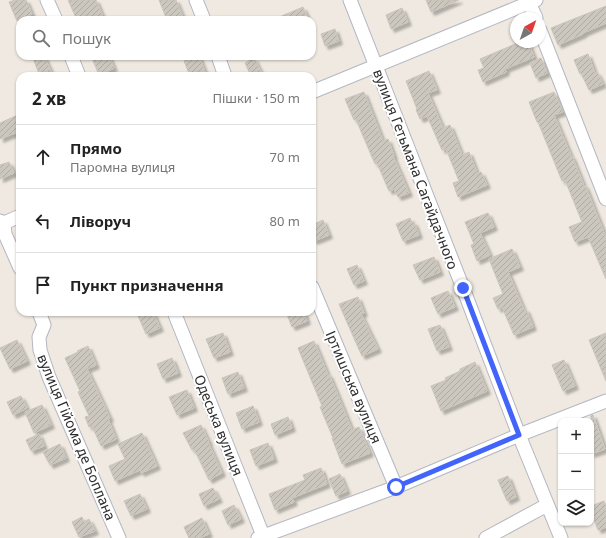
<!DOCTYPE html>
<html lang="uk">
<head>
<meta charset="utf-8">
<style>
  body { margin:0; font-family:"Noto Sans",sans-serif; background:#f6f6f6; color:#222 }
  .controls { position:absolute; right:12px; bottom:12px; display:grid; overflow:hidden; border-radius:8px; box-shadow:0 1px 3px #0004 }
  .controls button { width:36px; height:36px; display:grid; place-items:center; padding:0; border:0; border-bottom:1px solid #e0e0e0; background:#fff; color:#222; font:20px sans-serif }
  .compass { position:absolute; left:510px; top:12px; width:36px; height:36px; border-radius:50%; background:#fff; box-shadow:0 1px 3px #0004; rotate:40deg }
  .stop { position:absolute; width:12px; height:12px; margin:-9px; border:3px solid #4264fb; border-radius:50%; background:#fff }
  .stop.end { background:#4264fb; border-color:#fff; box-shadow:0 1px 4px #0008 }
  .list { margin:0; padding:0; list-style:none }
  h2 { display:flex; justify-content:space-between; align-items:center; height:52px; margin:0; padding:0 16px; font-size:17px }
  h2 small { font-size:13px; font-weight:400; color:#767676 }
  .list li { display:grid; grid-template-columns:26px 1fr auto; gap:12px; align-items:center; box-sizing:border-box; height:64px; padding:0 16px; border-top:1px solid #e0e0e0 }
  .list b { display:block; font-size:15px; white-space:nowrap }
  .list p { margin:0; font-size:13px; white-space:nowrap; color:#767676 }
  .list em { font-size:13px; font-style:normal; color:#767676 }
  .icon { flex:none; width:22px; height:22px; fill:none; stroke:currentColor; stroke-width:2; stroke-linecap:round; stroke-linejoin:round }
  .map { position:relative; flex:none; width:606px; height:538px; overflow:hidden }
  .search { position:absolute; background:#fff; box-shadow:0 1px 3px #0004; left:16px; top:16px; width:300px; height:44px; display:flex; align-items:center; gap:10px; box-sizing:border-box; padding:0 14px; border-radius:12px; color:#767676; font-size:15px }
  .panel { position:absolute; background:#fff; box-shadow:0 1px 3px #0004; left:16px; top:72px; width:300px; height:244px; border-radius:12px }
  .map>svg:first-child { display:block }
</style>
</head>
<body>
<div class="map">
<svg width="606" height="538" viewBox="0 0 606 538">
  <defs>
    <pattern id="building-hatch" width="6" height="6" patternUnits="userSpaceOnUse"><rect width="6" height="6" fill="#cbc7bf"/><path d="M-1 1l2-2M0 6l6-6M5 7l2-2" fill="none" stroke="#afaba4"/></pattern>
    <filter id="shadow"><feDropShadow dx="3.5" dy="3.5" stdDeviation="1" flood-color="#0004"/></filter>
  </defs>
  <rect width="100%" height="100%" fill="#efe9e1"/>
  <g fill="url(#building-hatch)" stroke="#cbc5ba" filter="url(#shadow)">
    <polygon points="15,0 26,0 32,14 17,21 9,2"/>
    <polygon points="68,0 96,0 103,17 96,20 77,20"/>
    <polygon points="159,0 176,0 184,20 167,20"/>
    <polygon points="426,0 459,0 431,12"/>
    <polygon points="606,6 606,23 583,33 583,34 558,45 551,28"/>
    <polygon points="303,7 309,20 272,20"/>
    <polygon points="402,8 408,22 391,29 386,15"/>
    <polygon points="335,29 339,41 325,46 321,34"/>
    <polygon points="520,42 528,42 534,57 505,69 506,72 483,82 478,70 484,68 480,59"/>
    <polygon points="588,54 595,73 597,72 603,84 589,90 581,73 580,74 574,60"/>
    <polygon points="32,56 44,56 53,76 40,76"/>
    <polygon points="91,56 109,56 114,68 99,75"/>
    <polygon points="195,56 199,56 205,72 195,76 190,76 184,61"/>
    <polygon points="254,58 263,76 251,76 245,63"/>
    <polygon points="541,58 547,73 536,78 530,63"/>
    <polygon points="429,71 437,90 428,93 443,128 450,125 462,155 469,152 477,173 481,172 487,185 458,197 453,183 459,181 446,149 442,150 427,116 420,119 416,110 417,109 406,81"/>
    <polygon points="364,92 383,141 388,139 394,156 393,156 409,193 398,197 394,189 389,191 377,163 375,164 363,136 356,119 354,120 345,99"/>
    <polygon points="554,92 563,112 554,115 571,156 572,156 584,186 585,185 606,238 606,279 588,237 575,242 569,227 582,222 565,180 562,181 538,122 537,122 529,102"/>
    <polygon points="20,114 20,131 0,139 0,123"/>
    <polygon points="9,162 14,173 0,179 0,165"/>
    <polygon points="488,213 494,227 480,233 490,255 477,261 471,245 474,244 465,222"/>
    <polygon points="410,218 412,223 414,222 419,235 403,241 396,224"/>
    <polygon points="323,220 329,235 314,241 312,235 312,225"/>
    <polygon points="512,249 520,267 508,272 524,310 526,309 533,327 514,335 502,307 498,309 493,298 503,294 489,259"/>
    <polygon points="434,257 440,272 420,280 413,265"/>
    <polygon points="357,265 364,281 354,285 347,269"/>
    <polygon points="448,291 455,307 438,314 431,298"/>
    <polygon points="358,297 364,313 361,314 378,349 362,356 353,336 339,304"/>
    <polygon points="149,312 153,312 160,328 146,334 138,316"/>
    <polygon points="286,312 304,312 307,321 292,327"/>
    <polygon points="440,325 449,347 437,351 428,329"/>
    <polygon points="223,333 230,352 214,358 206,339"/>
    <polygon points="606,333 606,381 589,340"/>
    <polygon points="17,340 27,361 10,369 0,348"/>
    <polygon points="314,341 328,375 329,374 352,430 359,427 370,453 342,464 332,438 333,438 320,407 322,406 298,348"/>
    <polygon points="88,346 96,365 87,369 110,418 108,419 116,439 101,446 92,426 89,427 85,417 89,416 78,392 80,391 65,358 78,352 77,351"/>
    <polygon points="172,358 178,373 163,379 157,364"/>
    <polygon points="564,360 575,386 563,391 552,365"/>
    <polygon points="475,362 487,391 441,411 431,386 446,380 445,378 460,371 460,369"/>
    <polygon points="238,372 244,388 228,394 222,378"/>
    <polygon points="187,390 194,408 177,415 169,397"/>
    <polygon points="21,396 27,408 13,415 7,402"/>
    <polygon points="42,405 51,425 34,433 25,412"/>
    <polygon points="253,406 259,422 242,429 236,413"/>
    <polygon points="591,415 593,415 605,449 591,454"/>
    <polygon points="288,417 292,428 275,435 271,424"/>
    <polygon points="201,425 209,442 208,442 222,473 209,480 194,449 192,450 183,433"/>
    <polygon points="142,433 157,466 141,473 140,470 115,481 109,466 125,459 118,444"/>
    <polygon points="39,434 44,446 31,451 26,440"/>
    <polygon points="268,443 274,459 256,466 250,450"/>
    <polygon points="60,444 66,458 50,465 43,452"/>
    <polygon points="321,468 327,484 292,498 294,502 275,510 269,494 305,480 303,475"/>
    <polygon points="340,474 347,491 336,496 329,479"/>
    <polygon points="508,476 516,497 507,501 498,480"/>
    <polygon points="213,488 219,499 204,506 199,494"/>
    <polygon points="140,494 147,509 131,516 124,501"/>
    <polygon points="604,501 606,506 606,527 598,530 591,512 591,506"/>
    <polygon points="234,505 241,519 228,525 222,511"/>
    <polygon points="82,517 84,522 89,519 95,531 79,537 72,522"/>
    <polygon points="202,518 209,534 199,538 189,538 184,527"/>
  </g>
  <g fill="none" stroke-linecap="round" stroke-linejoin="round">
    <defs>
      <g id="minor">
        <polyline points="47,0 56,20"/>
        <polyline points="196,0 204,20"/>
        <polyline points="350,0 463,288 519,435 561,538"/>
        <polyline points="528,0 536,18"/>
        <polyline points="540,30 606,199"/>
        <polyline points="71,56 79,76"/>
        <polyline points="218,56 225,76"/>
        <polyline points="312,92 536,0"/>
        <polyline points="0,221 4,223 5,234 20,268"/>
        <polyline points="4,223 20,216"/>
        <polyline points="312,287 396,487"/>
        <polyline points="39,312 44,325 39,337 40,350 49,377 119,538"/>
        <polyline points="174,312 264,538"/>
        <polyline points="258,538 396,487 519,435 606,401"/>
        <polyline points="486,538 547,505"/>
      </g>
    </defs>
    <use href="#minor" stroke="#b4b7c1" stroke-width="15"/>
    <use href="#minor" stroke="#fff" stroke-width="13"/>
  </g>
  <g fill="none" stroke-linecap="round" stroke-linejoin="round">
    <polyline stroke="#4264fb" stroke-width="5" points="396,487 519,435 463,288"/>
  </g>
  <g text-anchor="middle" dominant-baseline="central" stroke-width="4" stroke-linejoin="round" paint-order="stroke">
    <g font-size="14" fill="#2e2e2e" stroke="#fff">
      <text transform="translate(416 169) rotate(69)">вулиця Гетьмана Сагайдачного</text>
      <text transform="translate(354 387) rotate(67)">Іртишська вулиця</text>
      <text transform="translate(219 425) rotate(68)">Одеська вулиця</text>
      <text transform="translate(77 437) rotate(67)">вулиця Гійома де Боплана</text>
    </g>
  </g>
</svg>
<div class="controls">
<button>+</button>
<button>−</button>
<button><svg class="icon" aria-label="layers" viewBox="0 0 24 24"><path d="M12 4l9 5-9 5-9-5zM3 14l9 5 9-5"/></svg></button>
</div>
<svg class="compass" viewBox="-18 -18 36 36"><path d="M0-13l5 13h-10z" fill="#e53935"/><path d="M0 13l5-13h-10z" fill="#767676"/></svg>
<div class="stop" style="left:396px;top:487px"></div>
<div class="stop end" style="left:463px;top:288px"></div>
<div class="search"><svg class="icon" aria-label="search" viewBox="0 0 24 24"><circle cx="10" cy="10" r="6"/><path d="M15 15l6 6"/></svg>Пошук</div>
<section class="panel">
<h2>2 хв<small>Пішки · 150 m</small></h2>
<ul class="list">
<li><svg class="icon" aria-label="ahead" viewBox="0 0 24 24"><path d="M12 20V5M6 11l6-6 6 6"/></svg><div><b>Прямо</b><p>Паромна вулиця</p></div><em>70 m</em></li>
<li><svg class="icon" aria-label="left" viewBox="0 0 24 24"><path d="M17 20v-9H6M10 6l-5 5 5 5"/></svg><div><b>Ліворуч</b></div><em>80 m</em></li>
<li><svg class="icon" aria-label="arrive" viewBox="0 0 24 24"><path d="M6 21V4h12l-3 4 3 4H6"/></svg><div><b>Пункт призначення</b></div></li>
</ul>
</section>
</div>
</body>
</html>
